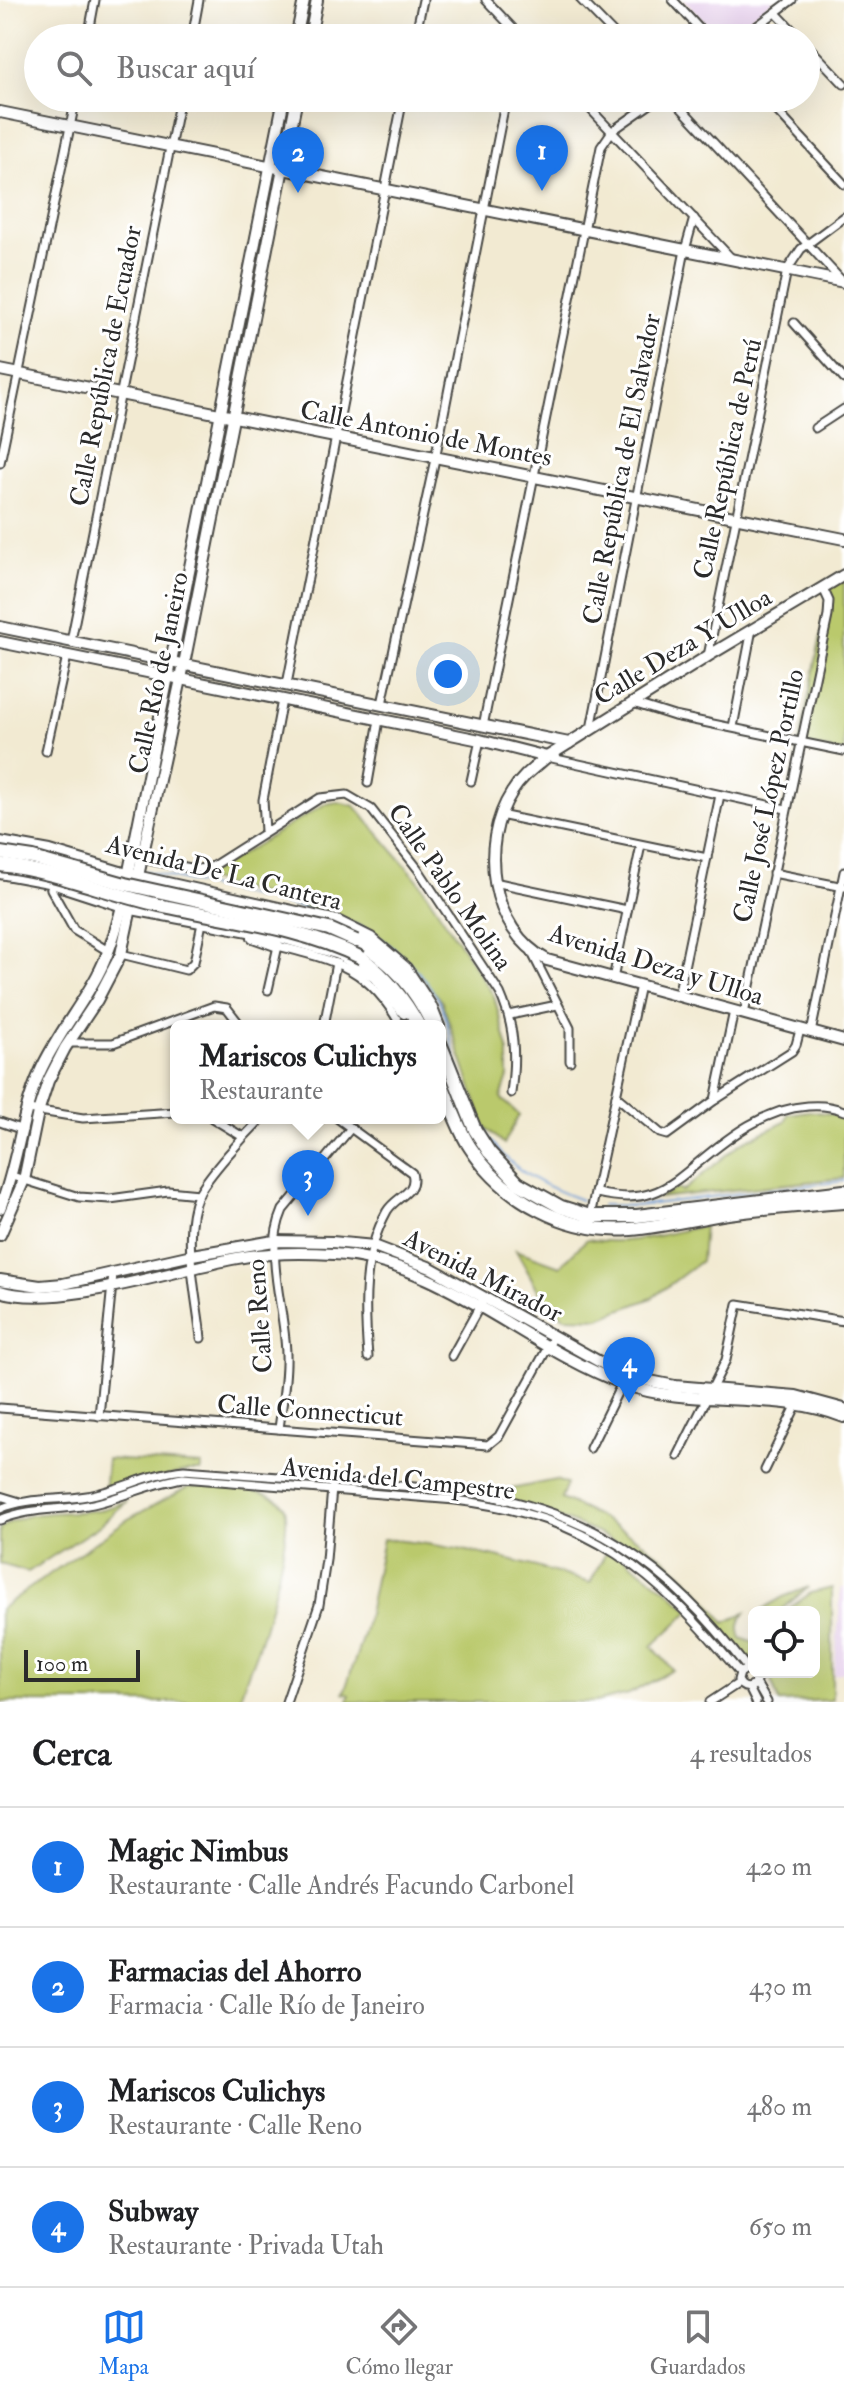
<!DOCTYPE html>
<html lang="es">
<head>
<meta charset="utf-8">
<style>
  body { margin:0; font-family:"IM FELL Double Pica",serif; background:#f6f6f6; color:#202124 }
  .controls { position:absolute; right:24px; bottom:24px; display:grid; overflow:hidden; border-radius:12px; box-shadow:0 8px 32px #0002 }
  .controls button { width:72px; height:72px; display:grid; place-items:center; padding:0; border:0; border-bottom:2px solid #e0e0e0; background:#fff; color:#202124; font:40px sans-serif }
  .scale { position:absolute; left:24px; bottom:20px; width:116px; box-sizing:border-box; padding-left:8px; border:4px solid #2b2b2b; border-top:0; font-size:22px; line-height:28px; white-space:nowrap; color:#2b2b2b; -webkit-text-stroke:6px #fff; paint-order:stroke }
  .you { position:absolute; left:448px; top:674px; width:28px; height:28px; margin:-20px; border:6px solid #fff; border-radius:50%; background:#1a73e8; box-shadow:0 0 0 12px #1a73e833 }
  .badge { display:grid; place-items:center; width:52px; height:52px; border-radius:50%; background:#1a73e8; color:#fff; font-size:26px; font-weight:700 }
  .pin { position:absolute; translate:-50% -66px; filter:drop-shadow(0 2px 4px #0008) }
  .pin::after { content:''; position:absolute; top:42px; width:28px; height:24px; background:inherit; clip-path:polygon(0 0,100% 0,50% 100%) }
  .popup { position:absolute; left:170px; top:1020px; width:276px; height:104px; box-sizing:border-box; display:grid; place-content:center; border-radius:12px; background:#fff; filter:drop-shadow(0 2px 6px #0005); font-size:26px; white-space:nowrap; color:#757577 }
  .popup b { font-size:30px; color:#202124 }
  .popup::after { content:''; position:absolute; left:50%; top:100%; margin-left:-16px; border:16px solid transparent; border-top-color:#fff }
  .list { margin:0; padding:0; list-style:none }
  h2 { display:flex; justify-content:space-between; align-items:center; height:104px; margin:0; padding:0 32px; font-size:34px }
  h2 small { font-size:26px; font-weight:400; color:#757577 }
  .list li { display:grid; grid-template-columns:52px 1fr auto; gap:24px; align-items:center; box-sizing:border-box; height:120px; padding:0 32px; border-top:2px solid #e0e0e0 }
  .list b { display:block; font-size:30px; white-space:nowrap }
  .list p { margin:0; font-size:26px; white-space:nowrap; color:#757577 }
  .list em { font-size:26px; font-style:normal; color:#757577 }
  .icon { flex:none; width:44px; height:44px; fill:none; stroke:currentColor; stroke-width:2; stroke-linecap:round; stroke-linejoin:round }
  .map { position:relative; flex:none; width:844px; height:1702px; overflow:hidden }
  .search { position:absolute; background:#fff; box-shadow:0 8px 32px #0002; left:24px; right:24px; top:24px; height:88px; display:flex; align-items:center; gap:20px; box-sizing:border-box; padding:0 28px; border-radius:44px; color:#757577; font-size:30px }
  .sheet { height:584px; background:#fff }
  nav { display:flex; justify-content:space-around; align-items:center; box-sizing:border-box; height:112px; border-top:2px solid #e0e0e0; background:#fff; font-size:22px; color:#757577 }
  nav a { display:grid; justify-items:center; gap:4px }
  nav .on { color:#1a73e8 }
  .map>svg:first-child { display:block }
</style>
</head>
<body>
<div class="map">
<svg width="844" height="1702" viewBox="0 0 844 1702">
  <rect width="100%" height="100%" fill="#fff"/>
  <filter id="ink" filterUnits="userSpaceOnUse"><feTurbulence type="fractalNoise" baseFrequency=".0125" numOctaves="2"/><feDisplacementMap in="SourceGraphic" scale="16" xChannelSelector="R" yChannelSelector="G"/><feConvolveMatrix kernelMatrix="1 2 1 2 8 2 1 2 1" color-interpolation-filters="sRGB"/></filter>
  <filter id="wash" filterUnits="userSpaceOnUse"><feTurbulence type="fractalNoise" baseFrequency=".006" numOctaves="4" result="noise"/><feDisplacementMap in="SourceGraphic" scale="32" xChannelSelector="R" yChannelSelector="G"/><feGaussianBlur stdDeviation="1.8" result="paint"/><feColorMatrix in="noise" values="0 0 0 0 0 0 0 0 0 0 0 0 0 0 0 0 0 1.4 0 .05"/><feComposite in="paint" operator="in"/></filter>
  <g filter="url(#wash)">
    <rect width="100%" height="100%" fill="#f2ead2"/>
    <g fill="#e8d2ee">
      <polygon points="684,0 774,0 721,38"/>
      <polygon points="841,1588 844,1588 844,1672 834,1675"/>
    </g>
    <g fill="#bac96c" stroke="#727a4c" stroke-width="2">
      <polygon points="844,575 844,753 799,743 829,597 825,587"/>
      <polygon points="338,802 355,806 418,880 494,996 508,1049 508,1077 501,1098 519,1115 504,1144 485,1127 442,1002 414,968 384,940 365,928 325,912 202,878 325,804"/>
      <polygon points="809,1111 838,1115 844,1121 844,1178 657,1198 676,1189 683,1191 741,1143 785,1122 788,1114"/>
      <path d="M 704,1226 L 701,1261 L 652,1298 L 599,1318 L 564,1317 L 542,1297 L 516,1250 L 560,1266 L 587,1239 C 629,1247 664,1233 704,1226 Z"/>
      <polygon points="107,1459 201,1465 201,1471 188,1471 104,1493"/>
      <path d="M 555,1480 L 567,1484 L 561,1499 C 628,1528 681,1562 725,1623 L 745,1613 C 739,1622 737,1627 741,1638 L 754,1643 L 751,1669 L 654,1566 C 610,1532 556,1518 505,1498 L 502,1491 Z"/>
      <path d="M 209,1485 C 226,1487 275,1489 284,1506 C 294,1525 267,1621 259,1644 C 253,1664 243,1682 239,1702 L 0,1702 L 0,1609 L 128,1519 L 188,1487 Z"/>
      <path d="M 127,1501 L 99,1526 L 28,1572 L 0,1564 L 0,1529 C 29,1506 65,1516 97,1510 C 108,1509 118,1504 127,1501 Z"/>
      <path d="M 383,1539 C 455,1545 522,1561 590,1583 L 609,1547 L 671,1593 L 690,1611 L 652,1646 L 673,1670 L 629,1694 L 595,1702 L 348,1702 L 350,1695 L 344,1693 L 365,1629 Z"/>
      <polygon points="809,1587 778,1612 758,1612 783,1597"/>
      <polygon points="832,1588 832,1700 779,1702 768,1672 814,1672 814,1612 784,1612 811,1593"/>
    </g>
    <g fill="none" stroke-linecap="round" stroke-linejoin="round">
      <g stroke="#6e9dd7" stroke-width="2">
        <polyline points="145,871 257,898"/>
        <polyline points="271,901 331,915"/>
        <path d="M 355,925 C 387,937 429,976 442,1008 C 449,1025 451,1044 456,1061 C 465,1086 477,1118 491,1140 C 514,1173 546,1187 581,1200"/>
        <polyline points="602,1205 635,1206 844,1181"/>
      </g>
    </g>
  </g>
  <g filter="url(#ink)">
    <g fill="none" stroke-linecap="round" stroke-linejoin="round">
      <defs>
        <g id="street">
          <polyline points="486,0 522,38"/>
          <polyline points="581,0 618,38"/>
          <polyline points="673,0 708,38"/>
          <polyline points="776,13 800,38"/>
          <polyline points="88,38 95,0"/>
          <polyline points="192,38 199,0"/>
          <polyline points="415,38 423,0"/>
          <polyline points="741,38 792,0"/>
          <polyline points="806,44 844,84"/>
          <polyline points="580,98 731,258"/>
          <polyline points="672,98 842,281"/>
          <polyline points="765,98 844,184"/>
          <polyline points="794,323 844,379"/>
          <polyline points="815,428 844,409"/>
          <polyline points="0,463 76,98"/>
          <polyline points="71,641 180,98"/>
          <polyline points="708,656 787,270 801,249 844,217"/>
          <polyline points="287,684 403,98"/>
          <polyline points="633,703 674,716 844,751"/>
          <polyline points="382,704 435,459 506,98"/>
          <polyline points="483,726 601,147 612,131 659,98"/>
          <polyline points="733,727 752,629"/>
          <polyline points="591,729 685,250 694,218"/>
          <polyline points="46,751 67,656"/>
          <polyline points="547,757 786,809"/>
          <polyline points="471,781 480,740"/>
          <polyline points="368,783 379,720"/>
          <polyline points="500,815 707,858"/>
          <polyline points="265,831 263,800 282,700"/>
          <path d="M 143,859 L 196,869 L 210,868 L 320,798 L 347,795 L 371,809 L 418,869 L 500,993 C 515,1027 516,1056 511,1093"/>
          <polyline points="773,873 844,887"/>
          <polyline points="494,882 627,910"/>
          <polyline points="51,889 74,930 108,951"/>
          <polyline points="532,953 570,1028 570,1061"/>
          <polyline points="121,954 186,970 194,962 202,923"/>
          <polyline points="613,979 641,845"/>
          <path d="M 268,990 L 278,946 C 338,961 370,969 401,1026"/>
          <polyline points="678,996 720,795"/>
          <polyline points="744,1014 828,616 829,601 823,588"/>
          <polyline points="510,1015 557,1005"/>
          <polyline points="324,1026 336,963"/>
          <polyline points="811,1033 844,872"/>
          <polyline points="68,1043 113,1043 214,1006 227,1008 241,1026"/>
          <polyline points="616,1096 660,1133 667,1135 715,1100 792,1051 796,1045 800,1030"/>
          <polyline points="715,1100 734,1011"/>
          <polyline points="28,1109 83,1118 176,1112"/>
          <polyline points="212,1118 243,1137"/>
          <path d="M 337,1118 L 412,1173 C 418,1193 396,1196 387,1211 C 362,1256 364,1307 368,1357"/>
          <polyline points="0,1122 23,1130"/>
          <polyline points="12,1176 79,1197 110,1199 168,1191 199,1194"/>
          <path d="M 597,1193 C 614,1197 635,1199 652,1193 C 670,1187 685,1174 699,1162 C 730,1136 765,1109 808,1106 C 820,1105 832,1106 844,1111"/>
          <polyline points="590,1216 640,985"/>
          <path d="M 201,1338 C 197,1298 181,1232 198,1195 C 208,1175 245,1135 262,1118"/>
          <polyline points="452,1356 482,1302"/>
          <polyline points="0,1408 488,1445 499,1436 554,1336"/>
          <polyline points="99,1416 113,1274"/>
          <path d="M 279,1429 C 282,1404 287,1379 286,1354 C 285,1307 263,1255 283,1210 L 351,1128"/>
          <polyline points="590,1448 623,1381"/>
          <polyline points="678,1456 726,1360 738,1304 844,1321"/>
          <polyline points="765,1470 798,1402"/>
          <polyline points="0,1496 20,1502"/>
          <path d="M 0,1509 C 27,1497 59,1501 87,1496 C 121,1490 150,1473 184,1470 L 455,1490 C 591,1509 666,1563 748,1669"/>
          <path d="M 0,1520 C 30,1507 61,1511 93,1504 C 124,1497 151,1483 183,1478 L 455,1500 C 591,1516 655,1571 740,1673"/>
          <path d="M 754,1672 L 746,1669 L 740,1673 L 738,1680 C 742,1690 752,1690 757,1681 L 754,1672"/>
          <polyline points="756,1683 767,1702"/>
          <polyline points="749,1688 756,1702"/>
          <polyline points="286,1702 319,1605 326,1560 332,1488"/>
          <polyline points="710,1702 739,1683"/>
        </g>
        <g id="secondary">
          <polyline points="296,38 304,0"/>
          <polyline points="310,38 317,0"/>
          <polyline points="0,112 844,282"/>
          <polyline points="0,370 844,539"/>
          <path d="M 844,575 L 708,656 L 547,757 C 534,768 521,777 512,792 C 478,844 490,930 547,960 L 844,1041"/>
          <polyline points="0,627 569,743"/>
          <polyline points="0,642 480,740 547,757"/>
          <polyline points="0,842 50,851 127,874 337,921 371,938 406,968 431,1006 439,1026"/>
          <polyline points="0,873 49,882 132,909 280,937 339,954 376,978 404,1013"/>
          <polyline points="253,937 278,946"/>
          <path d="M 0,1208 C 18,1164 20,1115 40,1072 C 55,1038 79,1009 97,976 C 109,954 116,931 122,906 L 284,98"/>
          <polyline points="0,1235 24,1180 38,1112 48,1081 65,1048 97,1000 121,954 181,679 297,98"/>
          <polyline points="0,1280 40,1286 63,1284 192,1255 274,1241 332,1242 374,1246 431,1268 625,1376 675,1386 796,1396 844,1409"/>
          <path d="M 0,1291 C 56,1309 172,1271 232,1259 C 265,1252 300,1252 334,1254 C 443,1261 524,1347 624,1384 C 691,1409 773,1389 844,1417"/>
        </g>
        <g id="primary">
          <path d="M 356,941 C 393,961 415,989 433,1026"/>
          <path d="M 362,958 C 387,977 404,998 419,1026"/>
          <polyline points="440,1043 475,1130 489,1152 518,1183 561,1207 590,1216 637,1216 844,1191"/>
          <path d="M 440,1079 C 449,1101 457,1127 470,1147 C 504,1200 567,1234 631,1229 C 664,1226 696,1218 728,1213 C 767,1208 805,1205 844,1202"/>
        </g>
      </defs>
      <use href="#street" stroke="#494844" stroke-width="11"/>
      <use href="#secondary" stroke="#494844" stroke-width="14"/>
      <use href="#primary" stroke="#494844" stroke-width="16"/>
      <use href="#street" stroke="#fff" stroke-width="7"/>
      <use href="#secondary" stroke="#fff" stroke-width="10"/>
      <use href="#primary" stroke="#fff" stroke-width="12"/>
      <defs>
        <g id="primary-bridge">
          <polyline points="0,853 33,858 125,884 329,929 356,941"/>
          <path d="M 0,865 C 53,871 103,892 155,904 C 224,920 298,926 362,958"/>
        </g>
      </defs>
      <use href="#primary-bridge" stroke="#494844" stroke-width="16" stroke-linecap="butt"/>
      <use href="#primary-bridge" stroke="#fff" stroke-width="12"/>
    </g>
  </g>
  <g text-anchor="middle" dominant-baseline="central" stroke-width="6" stroke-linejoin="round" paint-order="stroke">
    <g font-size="26" fill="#2b2b2b" stroke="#fff">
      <text transform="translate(106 366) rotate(-79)">Calle República de Ecuador</text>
      <text transform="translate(426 434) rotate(11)">Calle Antonio de Montes</text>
      <text transform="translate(728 459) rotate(-78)">Calle República de Perú</text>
      <text transform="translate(622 469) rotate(-79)">Calle República de El Salvador</text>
      <text transform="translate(683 647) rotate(-31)">Calle Deza Y Ulloa</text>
      <text transform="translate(159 673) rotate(-78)">Calle Río de Janeiro</text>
      <text transform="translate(769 796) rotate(-78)">Calle José López Portillo</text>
      <text transform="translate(224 873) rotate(14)">Avenida De La Cantera</text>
      <text transform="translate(450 887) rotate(55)">Calle Pablo Molina</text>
      <text transform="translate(656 965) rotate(17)">Avenida Deza y Ulloa</text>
      <text transform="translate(483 1276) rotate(27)">Avenida Mirador</text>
      <text transform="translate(260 1316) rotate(-94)">Calle Reno</text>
      <text transform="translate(310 1411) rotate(4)">Calle Connecticut</text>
      <text transform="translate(398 1479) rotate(6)">Avenida del Campestre</text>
    </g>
  </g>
</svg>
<div class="controls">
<button><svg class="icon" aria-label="locate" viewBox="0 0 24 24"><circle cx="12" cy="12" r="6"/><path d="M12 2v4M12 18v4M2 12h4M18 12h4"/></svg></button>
</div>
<div class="scale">100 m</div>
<div class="you"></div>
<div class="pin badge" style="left:542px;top:191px">1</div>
<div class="pin badge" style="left:298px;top:193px">2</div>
<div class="pin badge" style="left:308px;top:1216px">3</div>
<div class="popup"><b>Mariscos Culichys</b>Restaurante</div>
<div class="pin badge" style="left:629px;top:1403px">4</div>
<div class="search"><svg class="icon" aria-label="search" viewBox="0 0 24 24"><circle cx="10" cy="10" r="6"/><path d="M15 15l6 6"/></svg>Buscar aquí</div>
</div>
<section class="sheet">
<h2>Cerca<small>4 resultados</small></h2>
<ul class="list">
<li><span class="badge">1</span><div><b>Magic Nimbus</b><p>Restaurante · Calle Andrés Facundo Carbonel</p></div><em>420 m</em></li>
<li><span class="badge">2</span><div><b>Farmacias del Ahorro</b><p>Farmacia · Calle Río de Janeiro</p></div><em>430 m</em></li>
<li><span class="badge">3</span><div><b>Mariscos Culichys</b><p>Restaurante · Calle Reno</p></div><em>480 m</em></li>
<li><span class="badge">4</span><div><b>Subway</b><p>Restaurante · Privada Utah</p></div><em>650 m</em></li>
</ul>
</section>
<nav>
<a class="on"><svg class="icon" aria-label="map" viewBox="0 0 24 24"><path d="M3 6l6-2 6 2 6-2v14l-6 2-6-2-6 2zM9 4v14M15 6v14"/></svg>Mapa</a>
<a><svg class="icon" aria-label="directions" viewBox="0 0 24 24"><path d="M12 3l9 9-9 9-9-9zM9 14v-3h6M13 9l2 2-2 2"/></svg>Cómo llegar</a>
<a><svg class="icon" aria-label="saved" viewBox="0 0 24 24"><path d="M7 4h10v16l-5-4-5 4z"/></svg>Guardados</a>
</nav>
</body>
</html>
